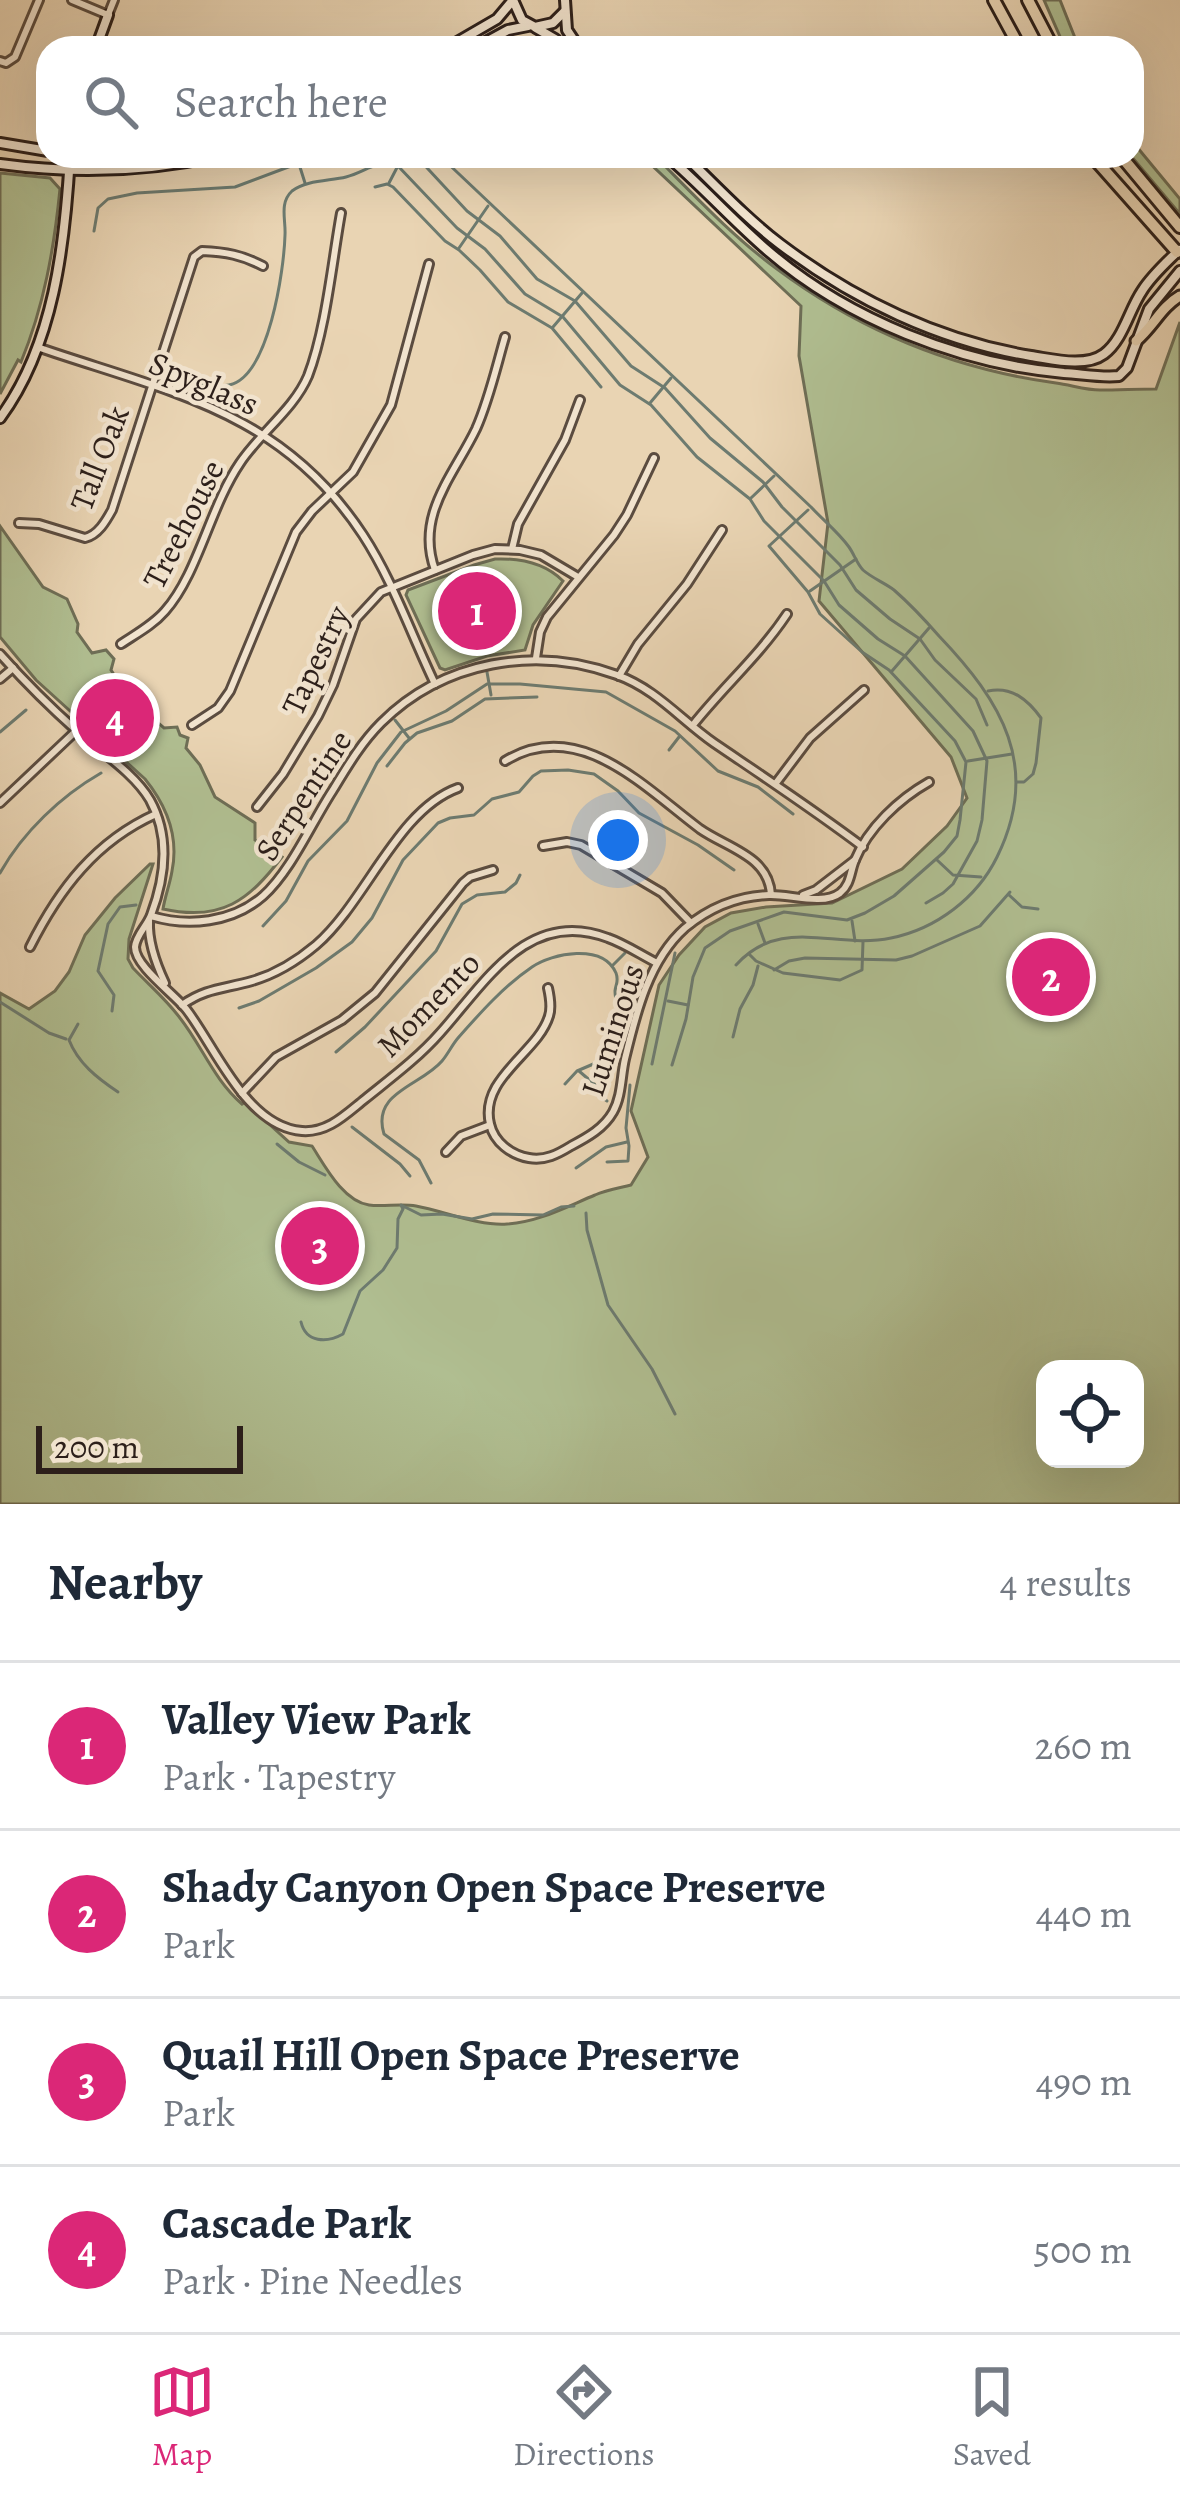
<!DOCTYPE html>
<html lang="en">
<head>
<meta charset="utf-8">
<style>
  body { margin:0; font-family:Alegreya,serif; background:#f2f2f3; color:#1f2937 }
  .controls { position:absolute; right:36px; bottom:36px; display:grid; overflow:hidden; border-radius:24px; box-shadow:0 12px 48px #0002 }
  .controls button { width:108px; height:108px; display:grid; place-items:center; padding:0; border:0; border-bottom:3px solid #e0e1e3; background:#fff; color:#1f2937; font:60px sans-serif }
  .scale { position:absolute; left:36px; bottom:30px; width:207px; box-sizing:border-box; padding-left:12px; border:6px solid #2c1f1a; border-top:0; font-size:33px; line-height:42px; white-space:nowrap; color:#2c1f1a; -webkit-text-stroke:9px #f1e3ce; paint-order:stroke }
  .you { position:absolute; left:618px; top:840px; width:42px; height:42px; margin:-30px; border:9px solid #fff; border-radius:50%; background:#1a73e8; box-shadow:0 0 0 18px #1a73e833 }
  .badge { display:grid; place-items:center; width:78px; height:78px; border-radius:50%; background:#db2777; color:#fff; font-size:39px; font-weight:700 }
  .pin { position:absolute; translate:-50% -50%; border:6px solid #fff; box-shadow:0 3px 12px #0006 }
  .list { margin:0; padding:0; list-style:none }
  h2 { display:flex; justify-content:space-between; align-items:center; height:156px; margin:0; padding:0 48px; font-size:51px }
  h2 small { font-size:39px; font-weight:400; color:#747a83 }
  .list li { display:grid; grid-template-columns:78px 1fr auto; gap:36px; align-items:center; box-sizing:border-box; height:168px; padding:0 48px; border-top:3px solid #e0e1e3 }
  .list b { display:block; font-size:45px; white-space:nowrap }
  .list p { margin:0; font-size:39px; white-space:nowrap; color:#747a83 }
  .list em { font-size:39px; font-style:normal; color:#747a83 }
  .icon { flex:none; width:66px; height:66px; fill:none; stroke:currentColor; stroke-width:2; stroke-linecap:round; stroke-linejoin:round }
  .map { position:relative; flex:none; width:1180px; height:1504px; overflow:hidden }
  .search { position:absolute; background:#fff; box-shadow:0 12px 48px #0002; left:36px; right:36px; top:36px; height:132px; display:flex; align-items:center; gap:30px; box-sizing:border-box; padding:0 42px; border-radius:36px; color:#747a83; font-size:45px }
  .sheet { height:828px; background:#fff }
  nav { display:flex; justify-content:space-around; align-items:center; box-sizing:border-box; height:168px; border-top:3px solid #e0e1e3; background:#fff; font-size:33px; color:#747a83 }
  nav a { display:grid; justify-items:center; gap:6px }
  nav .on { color:#db2777 }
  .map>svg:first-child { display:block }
</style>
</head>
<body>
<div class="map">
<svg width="1180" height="1504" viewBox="0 0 1180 1504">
  <rect width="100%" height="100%" fill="#e9d4b3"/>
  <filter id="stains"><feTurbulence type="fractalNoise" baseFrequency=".00167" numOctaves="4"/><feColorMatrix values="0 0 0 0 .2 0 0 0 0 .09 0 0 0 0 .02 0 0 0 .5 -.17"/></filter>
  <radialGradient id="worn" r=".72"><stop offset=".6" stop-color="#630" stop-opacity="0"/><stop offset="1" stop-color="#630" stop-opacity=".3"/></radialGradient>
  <g fill="#b0be91" stroke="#6e6e56" stroke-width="3" fill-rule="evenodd">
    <polygon points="1044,0 1060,0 1079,48 1065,48"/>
    <polygon points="1132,141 1180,199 1180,214 1131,156"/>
    <path d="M 642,156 L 655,156 C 694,195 732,236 777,269 C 859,330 954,369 1056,383 C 1071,385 1086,390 1100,390 C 1119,390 1137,389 1156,389 L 1180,322 L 1180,1504 L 0,1504 L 0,993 L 29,1009 L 55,991 L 69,972 L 85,935 L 115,898 L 150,864 L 153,864 L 129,939 L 128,959 L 133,968 C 149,985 166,999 180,1018 C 202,1046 214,1080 242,1104 L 245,1102 L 289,1142 L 312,1146 C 325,1166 343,1201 369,1205 C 384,1207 401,1203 416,1206 C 444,1211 478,1226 507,1224 C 539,1222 566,1207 595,1195 C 606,1190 619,1188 631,1185 L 648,1157 L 631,1111 L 659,985 L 679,955 L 705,927 L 731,913 L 766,907 L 832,903 L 902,869 L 947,826 L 967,798 L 951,757 L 819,601 L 828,523 L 799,356 L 801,306 ZM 1045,1369 L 1135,1369 L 1135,1459 L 1045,1459 Z"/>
    <path d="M 0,173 L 50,178 L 60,189 C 54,249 44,306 21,362 L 18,360 L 0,394 Z"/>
    <path d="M 0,526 L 43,587 L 67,599 L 78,624 L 77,632 L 92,653 L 106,650 L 114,659 L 111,670 L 129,698 L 164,728 L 177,727 L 180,735 L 188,738 L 186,748 L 200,765 L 215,797 L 255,823 L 255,840 L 282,857 C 249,900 222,922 163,909 C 165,896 170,884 172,871 C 179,837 166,805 145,779 L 36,680 L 0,637 Z"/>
    <path d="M 495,559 C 521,558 545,563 563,581 L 533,625 L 525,650 L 487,656 L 445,670 L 440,668 L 406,595 L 408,590 L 474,565 Z"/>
  </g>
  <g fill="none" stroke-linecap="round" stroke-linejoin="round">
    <g stroke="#6d7b70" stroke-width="3">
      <polyline points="416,156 467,211 500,236 537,279 575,301 631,366 665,388 710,438 763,482 782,507 840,565 856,590 890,619 920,639 935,660 976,699 987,725"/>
      <path d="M 440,156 L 811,507 C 823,520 838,532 849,547 C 854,554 857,564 863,570 C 872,578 885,583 894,590 C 910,604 925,620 939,636 C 1001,701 1042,766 997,857 C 977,898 936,929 891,938 C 835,950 781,915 736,965"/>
      <polyline points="299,164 305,183"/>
      <polyline points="389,183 403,156"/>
      <polyline points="375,187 387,184 393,187 445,241 459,250 480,270 508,302 552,328 601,387"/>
      <polyline points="94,231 98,208 108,199 137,193 235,187 299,163 339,156"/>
      <polyline points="459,248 488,206"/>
      <polyline points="553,327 582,293"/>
      <path d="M 165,372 C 183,377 210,389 229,385 C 269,377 284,270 285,235 C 286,220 279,203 292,191 C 306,180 330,181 346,177 C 366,172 376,159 398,166 L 457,228 L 485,249 L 525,294 L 563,317 L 620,385 L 651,405 L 697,457 L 750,499 L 764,521 L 824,581 L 839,605 L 878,639 L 905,656 L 973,731 L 987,761 L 982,820 L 977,841 L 953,884 L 943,893 L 926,903"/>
      <polyline points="650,403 671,378"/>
      <polyline points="751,498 774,476"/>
      <polyline points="810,591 856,559"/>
      <polyline points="892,671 929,628"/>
      <polyline points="487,672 491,695"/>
      <path d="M 988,691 C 1012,686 1028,700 1041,718 L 1036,763 L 1033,774 L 1024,782 L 1017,782"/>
      <polyline points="395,720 409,738"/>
      <polyline points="0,732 26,710"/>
      <polyline points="669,750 679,737"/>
      <polyline points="968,761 1012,754"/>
      <polyline points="387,766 405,743 417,733 452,721 485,699 537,697"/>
      <polyline points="937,860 953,875 981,877"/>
      <path d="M 0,873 C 23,832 61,796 101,773"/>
      <polyline points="1009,895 1022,907 1038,909"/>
      <polyline points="852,921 855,941"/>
      <polyline points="758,924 765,943"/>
      <polyline points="263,926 286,901 308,861 347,821 377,763 401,732 446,711 487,684 520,684 606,692 675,731 718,771 758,787 793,814"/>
      <polyline points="749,954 756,961 783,973 840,980 862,970 863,942"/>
      <polyline points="613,965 625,953"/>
      <polyline points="774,970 789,961 805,958 896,960 912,956 980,926 1010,892"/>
      <polyline points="668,1001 688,1005"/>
      <polyline points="0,1002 49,1033 66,1039"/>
      <polyline points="239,1008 259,1001 316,968 352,942 372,918 403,860 438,823 450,818 474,815 492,799 519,792 533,776 541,771 568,770 594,774 618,791 639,813 698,845 734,870"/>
      <polyline points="112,1011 114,995 98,971 108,924 120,907 136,905"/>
      <path d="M 78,1024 L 69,1040 C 78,1063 97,1078 118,1092"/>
      <polyline points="733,1037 740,1009 753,985 758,966"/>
      <polyline points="336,1052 365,1027 436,951 462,904 477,895 505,892 516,883 520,875"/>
      <polyline points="652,1064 675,953"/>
      <polyline points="672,1065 686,1019 693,977 705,948 730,931 784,912 847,920 865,913 894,896 944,852 957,836 960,820 966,762 955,741 889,670 862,652 820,614 808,592 769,546 808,510"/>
      <polyline points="579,1071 601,1090 603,1098 607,1101"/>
      <polyline points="352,1127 400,1164 410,1176"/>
      <polyline points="277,1144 299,1162 325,1175"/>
      <polyline points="607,1162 628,1161 629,1146 626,1128 630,1085"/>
      <polyline points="576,1168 606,1147 627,1142"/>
      <path d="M 431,1183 L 419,1160 L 384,1134 C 371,1092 421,1086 442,1061 C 448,1054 452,1045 458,1038 C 480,1013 504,986 532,967 C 552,953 603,943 616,973 C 619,981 616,983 615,991 C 615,997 617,1003 616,1010 C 615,1027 606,1047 598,1062 L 577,1071 L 565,1084"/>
      <polyline points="586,1213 587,1230 608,1305 652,1369 675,1414"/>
      <path d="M 301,1322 C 306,1343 327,1343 343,1334 L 360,1291 L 383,1270 L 397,1248 L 398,1219 L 403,1209 L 401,1205 L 421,1215 L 442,1214 L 472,1219 L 493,1214 L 543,1215 L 561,1207 L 574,1206"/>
    </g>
    <defs>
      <g id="street">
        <polyline points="72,0 108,15 114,0"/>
        <polyline points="0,61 6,63 15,57 39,0"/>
        <path d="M 37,347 C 168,392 281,410 363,535 C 393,581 411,634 435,684"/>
        <path d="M 19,523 L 39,524 L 85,538 C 98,535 106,521 112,510 L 194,257 L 202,251 C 226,252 242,255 263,266"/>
        <polyline points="512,549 518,524 565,440 580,400"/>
        <path d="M 435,570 C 415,515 454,475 476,429 C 489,400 496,368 505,337"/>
        <path d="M 121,644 C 136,634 153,625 165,611 C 198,574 210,507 240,463 C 260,433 294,409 308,376 C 326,329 332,263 341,213"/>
        <path d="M 0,654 C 24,681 50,707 77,731 C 101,752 134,773 150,800 C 170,836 165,878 151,915 C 147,926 136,935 135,947 C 135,966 173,993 186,1009 C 215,1046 246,1127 302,1131 C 328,1133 346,1114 365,1099 C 391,1078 418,1058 440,1033 C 485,983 528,907 608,938 C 625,944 641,955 657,963"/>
        <polyline points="536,658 540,632 547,617 614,535 627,515 654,458"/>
        <polyline points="619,676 638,644 687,584 722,530"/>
        <polyline points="0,679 13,668"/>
        <polyline points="192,725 218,708 230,691 296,532 312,511 353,472 391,405 429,264"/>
        <path d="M 693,725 C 724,686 759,656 787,614"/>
        <path d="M 505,761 C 579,716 645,788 700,829 C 727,848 769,856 771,895"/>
        <polyline points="776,783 810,738 864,690"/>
        <polyline points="0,803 76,731"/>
        <polyline points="257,807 283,774 318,716 333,685 356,619 381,592 473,555 495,549 520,550 541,555 578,577"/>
        <polyline points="543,846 567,842 581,845 662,893 691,923"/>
        <polyline points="803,895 816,890 855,860"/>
        <path d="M 151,916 C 188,927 232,923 263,896 C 291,871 312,822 333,790 C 347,767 361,743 381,723 C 443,661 536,645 617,675 C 656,689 681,720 714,743 C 764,777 814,810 863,847"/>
        <path d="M 149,921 C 148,942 156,964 165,983"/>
        <path d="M 30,947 C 59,889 96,841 156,814"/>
        <path d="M 548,988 C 550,997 552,1007 549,1016 C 538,1053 479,1078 490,1124 C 494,1142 511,1155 529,1158 C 545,1161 558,1154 571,1146 C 588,1137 604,1128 613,1112 C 622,1096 621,1076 625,1059 C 636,1013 649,960 685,928 C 709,908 738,896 769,895 C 789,894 823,906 840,893 C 851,884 850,872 855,860 C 868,828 899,799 929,782"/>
        <path d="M 182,1005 C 206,988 224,989 252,981 C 276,974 297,961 316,945 C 366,902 397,810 458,788"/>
        <polyline points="242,1093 276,1057 342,1020 375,993 463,883 470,877 493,870"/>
        <polyline points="446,1152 461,1136 490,1125"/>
      </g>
      <g id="secondary">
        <polyline points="513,0 522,20 535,27 553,23 565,11"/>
        <polyline points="565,0 567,30 579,48"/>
        <polyline points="536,28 555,39 563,48"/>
        <polyline points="96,48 108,15"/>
        <polyline points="447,48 497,19 513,0"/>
        <polyline points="475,48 508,30 528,26"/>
        <polyline points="0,143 48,151"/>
        <path d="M 667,156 C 702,186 733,221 768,251 C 847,319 960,364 1064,373 C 1082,374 1101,378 1119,376 L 1127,368 L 1149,309 L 1180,271"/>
        <path d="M 685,156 C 716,186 746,218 780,244 C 854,300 940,341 1031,356 C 1052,359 1085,368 1104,354 C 1123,340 1129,310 1142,291 C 1152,275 1166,263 1179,250"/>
        <path d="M 0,164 C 73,174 146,172 218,156"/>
        <path d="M 0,418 C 54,345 65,244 70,156"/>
      </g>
      <path id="primary" d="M 1136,341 C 1153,327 1161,307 1180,296"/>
      <g id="highway">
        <polyline points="994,0 1020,48"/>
        <polyline points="1028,0 1053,48"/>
        <polyline points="1092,156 1177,252"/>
        <polyline points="1121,156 1180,227"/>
      </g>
    </defs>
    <use href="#street" stroke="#5b4c40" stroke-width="12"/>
    <use href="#secondary" stroke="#2c1f1a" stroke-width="14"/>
    <use href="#primary" stroke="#2c1f1a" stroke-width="15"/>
    <use href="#highway" stroke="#2c1f1a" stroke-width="16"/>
    <use href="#street" stroke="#f1e3ce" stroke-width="6"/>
    <use href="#secondary" stroke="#f1e3ce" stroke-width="8"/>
    <use href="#primary" stroke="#e9d4b3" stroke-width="9"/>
    <use href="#highway" stroke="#e9d4b3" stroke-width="10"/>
  </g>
  <g text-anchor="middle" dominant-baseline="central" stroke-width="9" stroke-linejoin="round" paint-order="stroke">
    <g font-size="33" fill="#2c1f1a" stroke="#f1e3ce">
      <text transform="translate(204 383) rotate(23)">Spyglass</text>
      <text transform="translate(99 458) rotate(-69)">Tall Oak</text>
      <text transform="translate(183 524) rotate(-63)">Treehouse</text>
      <text transform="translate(315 660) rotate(-65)">Tapestry</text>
      <text transform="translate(303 795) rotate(-57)">Serpentine</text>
      <text transform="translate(428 1004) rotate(-46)">Momento</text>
      <text transform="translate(612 1030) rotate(-72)">Luminous</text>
    </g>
  </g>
  <rect width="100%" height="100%" filter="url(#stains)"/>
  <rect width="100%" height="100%" fill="url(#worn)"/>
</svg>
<div class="controls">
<button><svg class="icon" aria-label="locate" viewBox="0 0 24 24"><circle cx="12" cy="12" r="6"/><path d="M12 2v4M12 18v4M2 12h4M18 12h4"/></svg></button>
</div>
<div class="scale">200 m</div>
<div class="you"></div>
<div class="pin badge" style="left:477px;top:611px">1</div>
<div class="pin badge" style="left:1051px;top:977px">2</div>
<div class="pin badge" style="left:320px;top:1246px">3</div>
<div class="pin badge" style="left:115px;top:718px">4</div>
<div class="search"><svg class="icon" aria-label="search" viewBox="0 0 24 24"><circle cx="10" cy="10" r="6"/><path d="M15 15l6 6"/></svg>Search here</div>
</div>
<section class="sheet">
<h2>Nearby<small>4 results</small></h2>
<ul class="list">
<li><span class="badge">1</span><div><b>Valley View Park</b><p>Park · Tapestry</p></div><em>260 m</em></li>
<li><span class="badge">2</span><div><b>Shady Canyon Open Space Preserve</b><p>Park</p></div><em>440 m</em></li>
<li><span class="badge">3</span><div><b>Quail Hill Open Space Preserve</b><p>Park</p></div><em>490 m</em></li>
<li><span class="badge">4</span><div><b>Cascade Park</b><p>Park · Pine Needles</p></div><em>500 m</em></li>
</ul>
</section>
<nav>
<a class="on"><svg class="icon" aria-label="map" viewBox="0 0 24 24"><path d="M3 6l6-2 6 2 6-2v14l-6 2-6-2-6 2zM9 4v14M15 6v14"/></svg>Map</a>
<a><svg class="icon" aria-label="directions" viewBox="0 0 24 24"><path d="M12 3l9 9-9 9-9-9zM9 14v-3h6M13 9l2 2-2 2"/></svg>Directions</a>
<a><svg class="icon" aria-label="saved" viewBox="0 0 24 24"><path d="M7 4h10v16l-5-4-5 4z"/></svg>Saved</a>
</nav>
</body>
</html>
